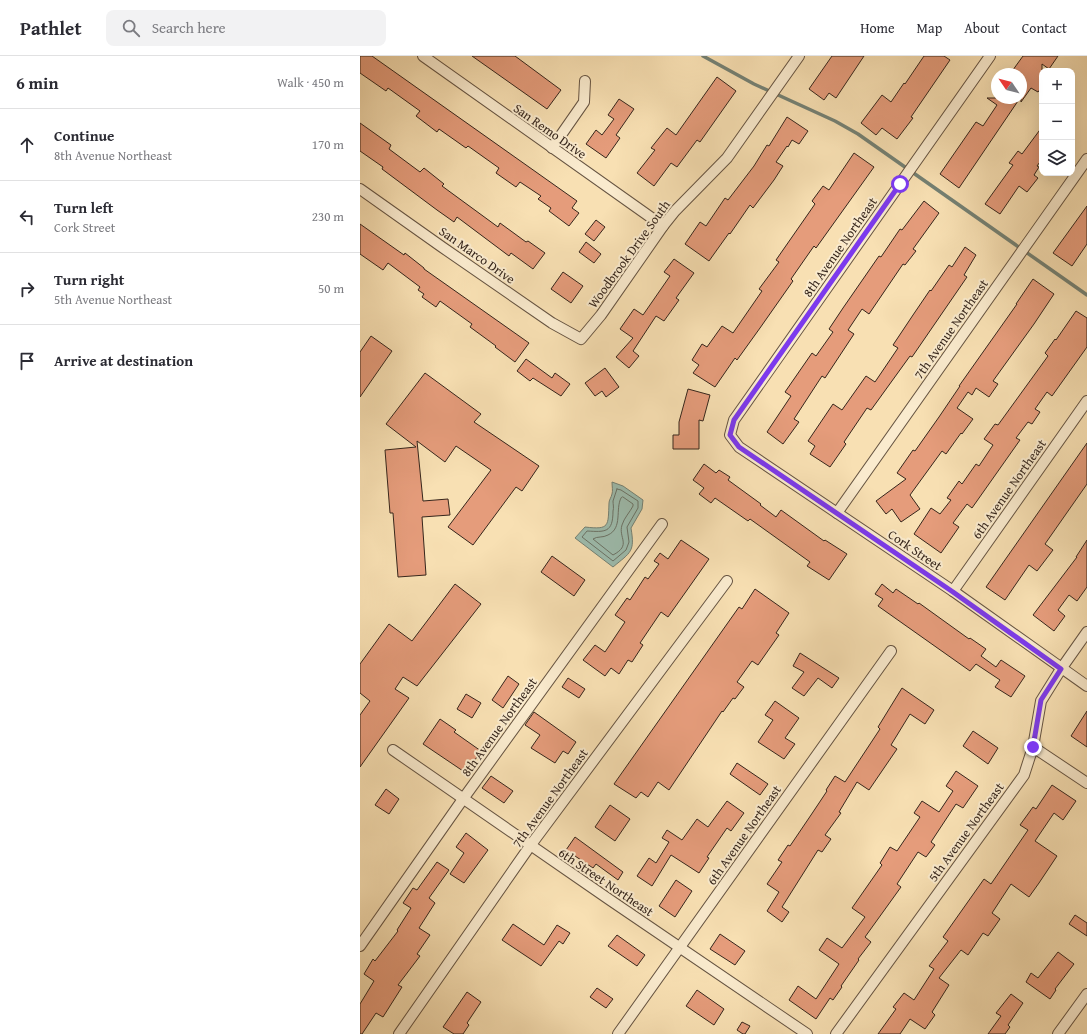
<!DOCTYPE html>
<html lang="en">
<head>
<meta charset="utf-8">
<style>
  body { margin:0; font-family:"Gentium Book Plus",serif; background:#f2f2f3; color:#2b2b33 }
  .controls { position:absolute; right:12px; top:12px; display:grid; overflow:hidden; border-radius:8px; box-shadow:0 4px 16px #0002 }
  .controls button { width:36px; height:36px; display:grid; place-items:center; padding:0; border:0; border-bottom:1px solid #e1e1e2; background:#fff; color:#2b2b33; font:20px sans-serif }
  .compass { position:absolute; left:631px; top:12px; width:36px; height:36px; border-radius:50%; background:#fff; box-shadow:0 4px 16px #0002; rotate:305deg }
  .stop { position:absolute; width:12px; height:12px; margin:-9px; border:3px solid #7c3aed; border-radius:50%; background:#fff }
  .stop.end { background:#7c3aed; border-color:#fff; box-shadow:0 1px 4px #0008 }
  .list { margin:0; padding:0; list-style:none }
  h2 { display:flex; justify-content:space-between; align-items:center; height:52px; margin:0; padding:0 16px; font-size:17px }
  h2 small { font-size:13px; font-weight:400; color:#7c7c81 }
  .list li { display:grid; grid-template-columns:26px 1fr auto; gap:12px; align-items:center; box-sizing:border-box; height:72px; padding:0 16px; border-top:1px solid #e1e1e2 }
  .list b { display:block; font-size:15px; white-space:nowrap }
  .list p { margin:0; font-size:13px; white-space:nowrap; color:#7c7c81 }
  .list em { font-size:13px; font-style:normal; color:#7c7c81 }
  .icon { flex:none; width:22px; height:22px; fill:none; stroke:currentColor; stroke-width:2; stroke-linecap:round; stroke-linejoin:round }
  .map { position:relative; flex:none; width:727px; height:978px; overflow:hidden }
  header { display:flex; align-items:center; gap:24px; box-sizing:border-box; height:56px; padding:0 20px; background:#fff; border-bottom:1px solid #e1e1e2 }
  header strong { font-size:19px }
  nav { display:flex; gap:22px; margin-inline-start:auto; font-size:14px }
  .search { width:280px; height:36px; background:#f2f2f3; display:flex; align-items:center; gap:10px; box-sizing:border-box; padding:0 14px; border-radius:8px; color:#7c7c81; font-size:15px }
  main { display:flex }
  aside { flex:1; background:#fff }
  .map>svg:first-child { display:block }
</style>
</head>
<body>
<header>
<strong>Pathlet</strong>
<div class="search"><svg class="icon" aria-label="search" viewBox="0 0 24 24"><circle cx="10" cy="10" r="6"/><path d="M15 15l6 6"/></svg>Search here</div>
<nav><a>Home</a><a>Map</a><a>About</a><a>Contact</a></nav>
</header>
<main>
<aside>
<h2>6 min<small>Walk · 450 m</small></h2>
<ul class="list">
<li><svg class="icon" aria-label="ahead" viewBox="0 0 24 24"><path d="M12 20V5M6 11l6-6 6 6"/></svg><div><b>Continue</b><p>8th Avenue Northeast</p></div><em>170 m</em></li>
<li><svg class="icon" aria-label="left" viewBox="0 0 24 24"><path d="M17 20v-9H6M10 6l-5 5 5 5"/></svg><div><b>Turn left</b><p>Cork Street</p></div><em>230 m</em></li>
<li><svg class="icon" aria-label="right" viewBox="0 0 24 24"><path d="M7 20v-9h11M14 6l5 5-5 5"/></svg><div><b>Turn right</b><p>5th Avenue Northeast</p></div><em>50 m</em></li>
<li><svg class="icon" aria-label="arrive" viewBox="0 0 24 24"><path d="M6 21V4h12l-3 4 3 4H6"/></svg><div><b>Arrive at destination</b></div></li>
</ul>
</aside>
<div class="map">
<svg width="727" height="978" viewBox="0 0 727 978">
  <rect width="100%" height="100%" fill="#f8e0b3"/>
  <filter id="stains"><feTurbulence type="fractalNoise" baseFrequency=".005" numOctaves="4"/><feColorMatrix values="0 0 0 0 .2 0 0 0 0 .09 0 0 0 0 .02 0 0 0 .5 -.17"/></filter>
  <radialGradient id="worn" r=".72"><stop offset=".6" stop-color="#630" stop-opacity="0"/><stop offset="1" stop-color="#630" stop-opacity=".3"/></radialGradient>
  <path fill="#9dbdaf" stroke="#748174" d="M 252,426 L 263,430 L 283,444 L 282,453 L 271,472 C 275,496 271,496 253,511 L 215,482 L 225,471 C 250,474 248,470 249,447 C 249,444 251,442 252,438 C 253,435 252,430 252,426 Z"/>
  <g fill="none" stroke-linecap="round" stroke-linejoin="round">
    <g stroke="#6a7266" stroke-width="1">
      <path d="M 257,433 L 261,434 L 278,445 L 278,452 L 267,471 L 269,486 L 266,494 L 253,505 L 222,481 L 227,475 C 245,476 253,477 253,455 C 254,452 253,448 253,445 C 254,441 256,437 257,433 Z"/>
      <path d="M 263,441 L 273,448 L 273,450 C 270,456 264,462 262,469 C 258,482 272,489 253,499 L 233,483 C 237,480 243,482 248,479 C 263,472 255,453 261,442 Z"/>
    </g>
    <polyline stroke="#748174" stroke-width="3.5" points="343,0 394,28 475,65 498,78 727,239"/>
  </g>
  <g fill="#e59c7b" stroke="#36261c">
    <polygon points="0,0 12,0 217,145 212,152 219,157 209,170 189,155 191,152 178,143 181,140 160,126 156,131 136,117 139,112 108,90 106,92 79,73 77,76 56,60 60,55 28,32 26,35 0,17"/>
    <polygon points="112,0 155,0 201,34 187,53"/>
    <polygon points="472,0 504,0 476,42 469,37 464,44 449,33"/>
    <polygon points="564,0 584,0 590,4 551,61 553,62 537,83 522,72 516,79 501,67 522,39 531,46 544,27 545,28"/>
    <polygon points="663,0 698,0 689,13 682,8 682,31 678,36 671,32 661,46 661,18 650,18"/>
    <polygon points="357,21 376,35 340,86 337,84 317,111 311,107 294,130 277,117 295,94 291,92 307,72 316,79"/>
    <polygon points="627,42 660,42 599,132 580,118 616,66 623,70 637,49"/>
    <polygon points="259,43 274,53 256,79 260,82 246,102 226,88 236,74 242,79 254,63 248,59"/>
    <polygon points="427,61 448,75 439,88 432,84 428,91 427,90 416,106 423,110 414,124 393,152 390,149 370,178 369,177 349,205 325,188 340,166 346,170 365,142 368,144 394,110 407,89 409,90"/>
    <polygon points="0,67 31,89 29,93 60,116 64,112 84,128 82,130 138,171 140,167 166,186 168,185 185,197 173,213 151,197 149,200 97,161 94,166 77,154 22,113 23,111 0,95"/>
    <polygon points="682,71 682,103 677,110 679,111 674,119 678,122 667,136 659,130 640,158 625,148 653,109 649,107 658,95 662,98"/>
    <polygon points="494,97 514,111 456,192 454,190 431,223 433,225 400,272 377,304 375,302 355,331 333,317 339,309 332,304 342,288 347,291 362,270 373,277 402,235 399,233 419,206 416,204 455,148 452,145 463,130 469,134"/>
    <polygon points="564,145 579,157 553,193 556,195 545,209 543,208 509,258 502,253 488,274 494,278 465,322 462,320 434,363 439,366 423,388 407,376 431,340 425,336 452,297 456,300 473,276 469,273 483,252 519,200 521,201 540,173 542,174"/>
    <polygon points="727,150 727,188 712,210 693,197"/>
    <polygon points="236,164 245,171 234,185 225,178"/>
    <polygon points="0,168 44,199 45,197 64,212 64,213 169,287 155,306 135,291 136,290 110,271 112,268 80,245 76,251 62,241 64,238 58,234 60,231 28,207 23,214 0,198"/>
    <polygon points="226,186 241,198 234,207 219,196"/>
    <polygon points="605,191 616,199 604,219 607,221 552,301 550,300 511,354 507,352 484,386 486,388 470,411 450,398 455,390 448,385 473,348 482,354 506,320 515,326 538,292 533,289 553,259 570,234 571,235 589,209 592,211"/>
    <polygon points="314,203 334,217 316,242 319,244 304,265 296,260 273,295 279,300 269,312 256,301 273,282 260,273 274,253 283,259 310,220 304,216"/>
    <polygon points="203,216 223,230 211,247 191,233"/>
    <polygon points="673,223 694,238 674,268 633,325 638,328 629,341 616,332 612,339 608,336 597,352 613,363 602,378 601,377 586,398 582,395 550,439 560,453 541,466 532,453 526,458 516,445 546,423 537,417 553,394 555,395 579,361 600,330 599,330 657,248 656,248"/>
    <polygon points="716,255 727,262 727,291 692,340 687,336 675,353 680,356 672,368 668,366 656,382 660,384 612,452 607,448 593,467 599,471 581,497 554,478 571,452 580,458 591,444 587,442 599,425 602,428 616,408 619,410 633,389 624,383 635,368 638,369 688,300 685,297 695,283 696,284"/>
    <polygon points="11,280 32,295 0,341 0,296"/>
    <polygon points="166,303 192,322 195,317 210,328 201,340 173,322 170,325 157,315"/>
    <polygon points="245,312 259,331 246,341 242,335 235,340 225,327"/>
    <polygon points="65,317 121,358 114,366 179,410 162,435 156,431 113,489 88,471 131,414 96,390 85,406 57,385 63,445 88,443 90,459 62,461 66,519 38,521 33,457 30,457 25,394 56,391 26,368"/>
    <polygon points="328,333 350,339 343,365 339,364 339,393 313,393 313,379 319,379 319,366"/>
    <polygon points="727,387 727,428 685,488 693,494 677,515 669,509 645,544 626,531"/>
    <polygon points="344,408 356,417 359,414 370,421 368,424 401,448 400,449 416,461 421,454 464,485 465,484 487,498 469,524 447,510 450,506 390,463 388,465 355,442 351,447 339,438 344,432 333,424"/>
    <polygon points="321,484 349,503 308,561 301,556 280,587 283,589 272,606 268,604 259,618 251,612 245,620 223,604 235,589 245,596 265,566 255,559 267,542 270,544 285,521 288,523 299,508 294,505 300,497 308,503"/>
    <polygon points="727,484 727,531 717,545 709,539 698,554 705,560 694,575 673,559 717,501 716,501"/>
    <polygon points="192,500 225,524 214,540 181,516"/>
    <polygon points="95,528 121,548 57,630 43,621 35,633 49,642 0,711 0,659 10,645 0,637 0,608 29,568 52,585"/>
    <polygon points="522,528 533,537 536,533 558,548 559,547 609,583 610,582 626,593 621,600 636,611 641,604 665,620 651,641 635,631 640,624 616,608 610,615 518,550 523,543 515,538"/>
    <polygon points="395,533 429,557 416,577 419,579 398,609 392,605 377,626 384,631 375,643 373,642 363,656 362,655 309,734 298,726 288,741 281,736 276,742 254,728 379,551 382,553"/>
    <polygon points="440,597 479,622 472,632 458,622 444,640 432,632 444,616 433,610"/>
    <polygon points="148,620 159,628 143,652 132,644"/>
    <polygon points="208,622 225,633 219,642 202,631"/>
    <polygon points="542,632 574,654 565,668 550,658 531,689 537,693 509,734 497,726 479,756 481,757 465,779 471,783 462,796 458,794 422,851 429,856 422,866 407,855 419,836 407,828 422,806 418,804 428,789 430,790 451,759 467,735 466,734 475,720 485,726 520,673 518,671"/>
    <polygon points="106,638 121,647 112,662 97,653"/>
    <polygon points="415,645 439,662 425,682 435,688 424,703 398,686 413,664 405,659"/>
    <polygon points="727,655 727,691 711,680"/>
    <polygon points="174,656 216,686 208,698 203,695 195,707 171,692 180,679 165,669"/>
    <polygon points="80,663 96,674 94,676 121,695 106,717 63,688"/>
    <polygon points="613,675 638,692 628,708 603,690"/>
    <polygon points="377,707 408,728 400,739 370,718"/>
    <polygon points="596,715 618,730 603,752 596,748 571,786 575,789 566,801 558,796 537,828 541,831 505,881 511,886 498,903 499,904 481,930 482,931 473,944 470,942 456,963 429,944 438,930 456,943 479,908 459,894 467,882 482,892 505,861 492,852 522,809 520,807 530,791 537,795 560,761 554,757 562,745 579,756 593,735 586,730"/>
    <polygon points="131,720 153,735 144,747 122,732"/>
    <polygon points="692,729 716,745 703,764 694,757 675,785 697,800 679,827 669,841 651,828 632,857 640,863 628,880 623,877 608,899 601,894 579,922 589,929 572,956 575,959 565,973 550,963 540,978 518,978 536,953 533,951 544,937 554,944 574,913 569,910 588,885 583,881 624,823 631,828 668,774 660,769 673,751 676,753"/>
    <polygon points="26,733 39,743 29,758 15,749"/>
    <polygon points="367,745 384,757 371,775 367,772 347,801 349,802 339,817 311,799 292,830 277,820 289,802 296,807 309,786 302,782 307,774 322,784 337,763 348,771"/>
    <polygon points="250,749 270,763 255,785 235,771"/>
    <polygon points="106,777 128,794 104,827 90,818 104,797 96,791"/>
    <polygon points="215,781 263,816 258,824 236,808 233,812 206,794"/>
    <polygon points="77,806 89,814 69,842 75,847 59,872 70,879 57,898 60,900 38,929 42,931 23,961 16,957 2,978 0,978 0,948 14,925 4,918 13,903 15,905 38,875 37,874 51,852 43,847 53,832 57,834"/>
    <polygon points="316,824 332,835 315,861 299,850"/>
    <polygon points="715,859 727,867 727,880 709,868"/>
    <polygon points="153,868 184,889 197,869 210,877 203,888 199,885 181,910 142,884"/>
    <polygon points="360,878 385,895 375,909 350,893"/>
    <polygon points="257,879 285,899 277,910 248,890"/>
    <polygon points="698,896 714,908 695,933 696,934 690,943 666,926 671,917 678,922"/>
    <polygon points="237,932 253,943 246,952 230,941"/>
    <polygon points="337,934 364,953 354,969 326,950"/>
    <polygon points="107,936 121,946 107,967 109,969 103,978 94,978 83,971"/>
    <polygon points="651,938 663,947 648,969 650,971 645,978 628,978 641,960 636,957"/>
    <polygon points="382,966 390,970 385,978 383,978 377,974"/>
  </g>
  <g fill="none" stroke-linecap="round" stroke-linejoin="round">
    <defs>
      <g id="street">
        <polyline points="63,0 303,170"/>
        <polyline points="630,0 374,364 370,379 379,391 593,535 727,630"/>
        <polyline points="192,92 224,46 225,25"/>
        <polyline points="0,133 82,191 192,267 221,283 241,259 303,170 315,155 367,102 439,0"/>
        <polyline points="477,457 727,103"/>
        <polyline points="593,535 727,345"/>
        <polyline points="673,691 727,727"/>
        <polyline points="33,694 250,844 447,978"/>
        <polyline points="0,890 103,743 302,468"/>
        <polyline points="39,978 170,790 367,525"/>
        <polyline points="258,978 531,595"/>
        <polyline points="476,978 664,719 673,691 681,645 701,613 727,576"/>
        <polyline points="698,978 727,938"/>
      </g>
    </defs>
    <use href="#street" stroke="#665442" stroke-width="12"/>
    <use href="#street" stroke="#faebce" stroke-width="10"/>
  </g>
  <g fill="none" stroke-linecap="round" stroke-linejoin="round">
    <polyline stroke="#7c3aed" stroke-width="5" points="540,128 374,364 370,379 379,391 593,536 701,613 681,644 673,691"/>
  </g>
  <g text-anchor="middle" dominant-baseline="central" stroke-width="4" stroke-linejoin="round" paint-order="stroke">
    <g font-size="13" fill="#36261c" stroke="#faebce">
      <text transform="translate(190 75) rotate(35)">San Remo Drive</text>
      <text transform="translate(480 191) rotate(-55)">8th Avenue Northeast</text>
      <text transform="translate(269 198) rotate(-54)">Woodbrook Drive South</text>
      <text transform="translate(117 199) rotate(35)">San Marco Drive</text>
      <text transform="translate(591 273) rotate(-55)">7th Avenue Northeast</text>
      <text transform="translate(649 433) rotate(-55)">6th Avenue Northeast</text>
      <text transform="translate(555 494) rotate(34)">Cork Street</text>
      <text transform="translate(139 671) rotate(-54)">8th Avenue Northeast</text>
      <text transform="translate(190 742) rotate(-54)">7th Avenue Northeast</text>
      <text transform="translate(606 776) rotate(-54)">5th Avenue Northeast</text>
      <text transform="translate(384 779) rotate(-55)">6th Avenue Northeast</text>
      <text transform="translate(246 826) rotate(34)">6th Street Northeast</text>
    </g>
  </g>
  <rect width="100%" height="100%" filter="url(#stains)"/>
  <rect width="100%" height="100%" fill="url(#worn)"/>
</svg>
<div class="controls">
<button>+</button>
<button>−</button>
<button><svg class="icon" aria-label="layers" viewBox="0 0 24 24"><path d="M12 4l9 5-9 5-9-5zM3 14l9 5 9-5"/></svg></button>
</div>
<svg class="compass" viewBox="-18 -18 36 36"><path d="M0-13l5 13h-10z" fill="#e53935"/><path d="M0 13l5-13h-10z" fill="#7c7c81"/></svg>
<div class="stop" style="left:540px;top:128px"></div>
<div class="stop end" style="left:673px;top:691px"></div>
</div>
</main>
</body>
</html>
